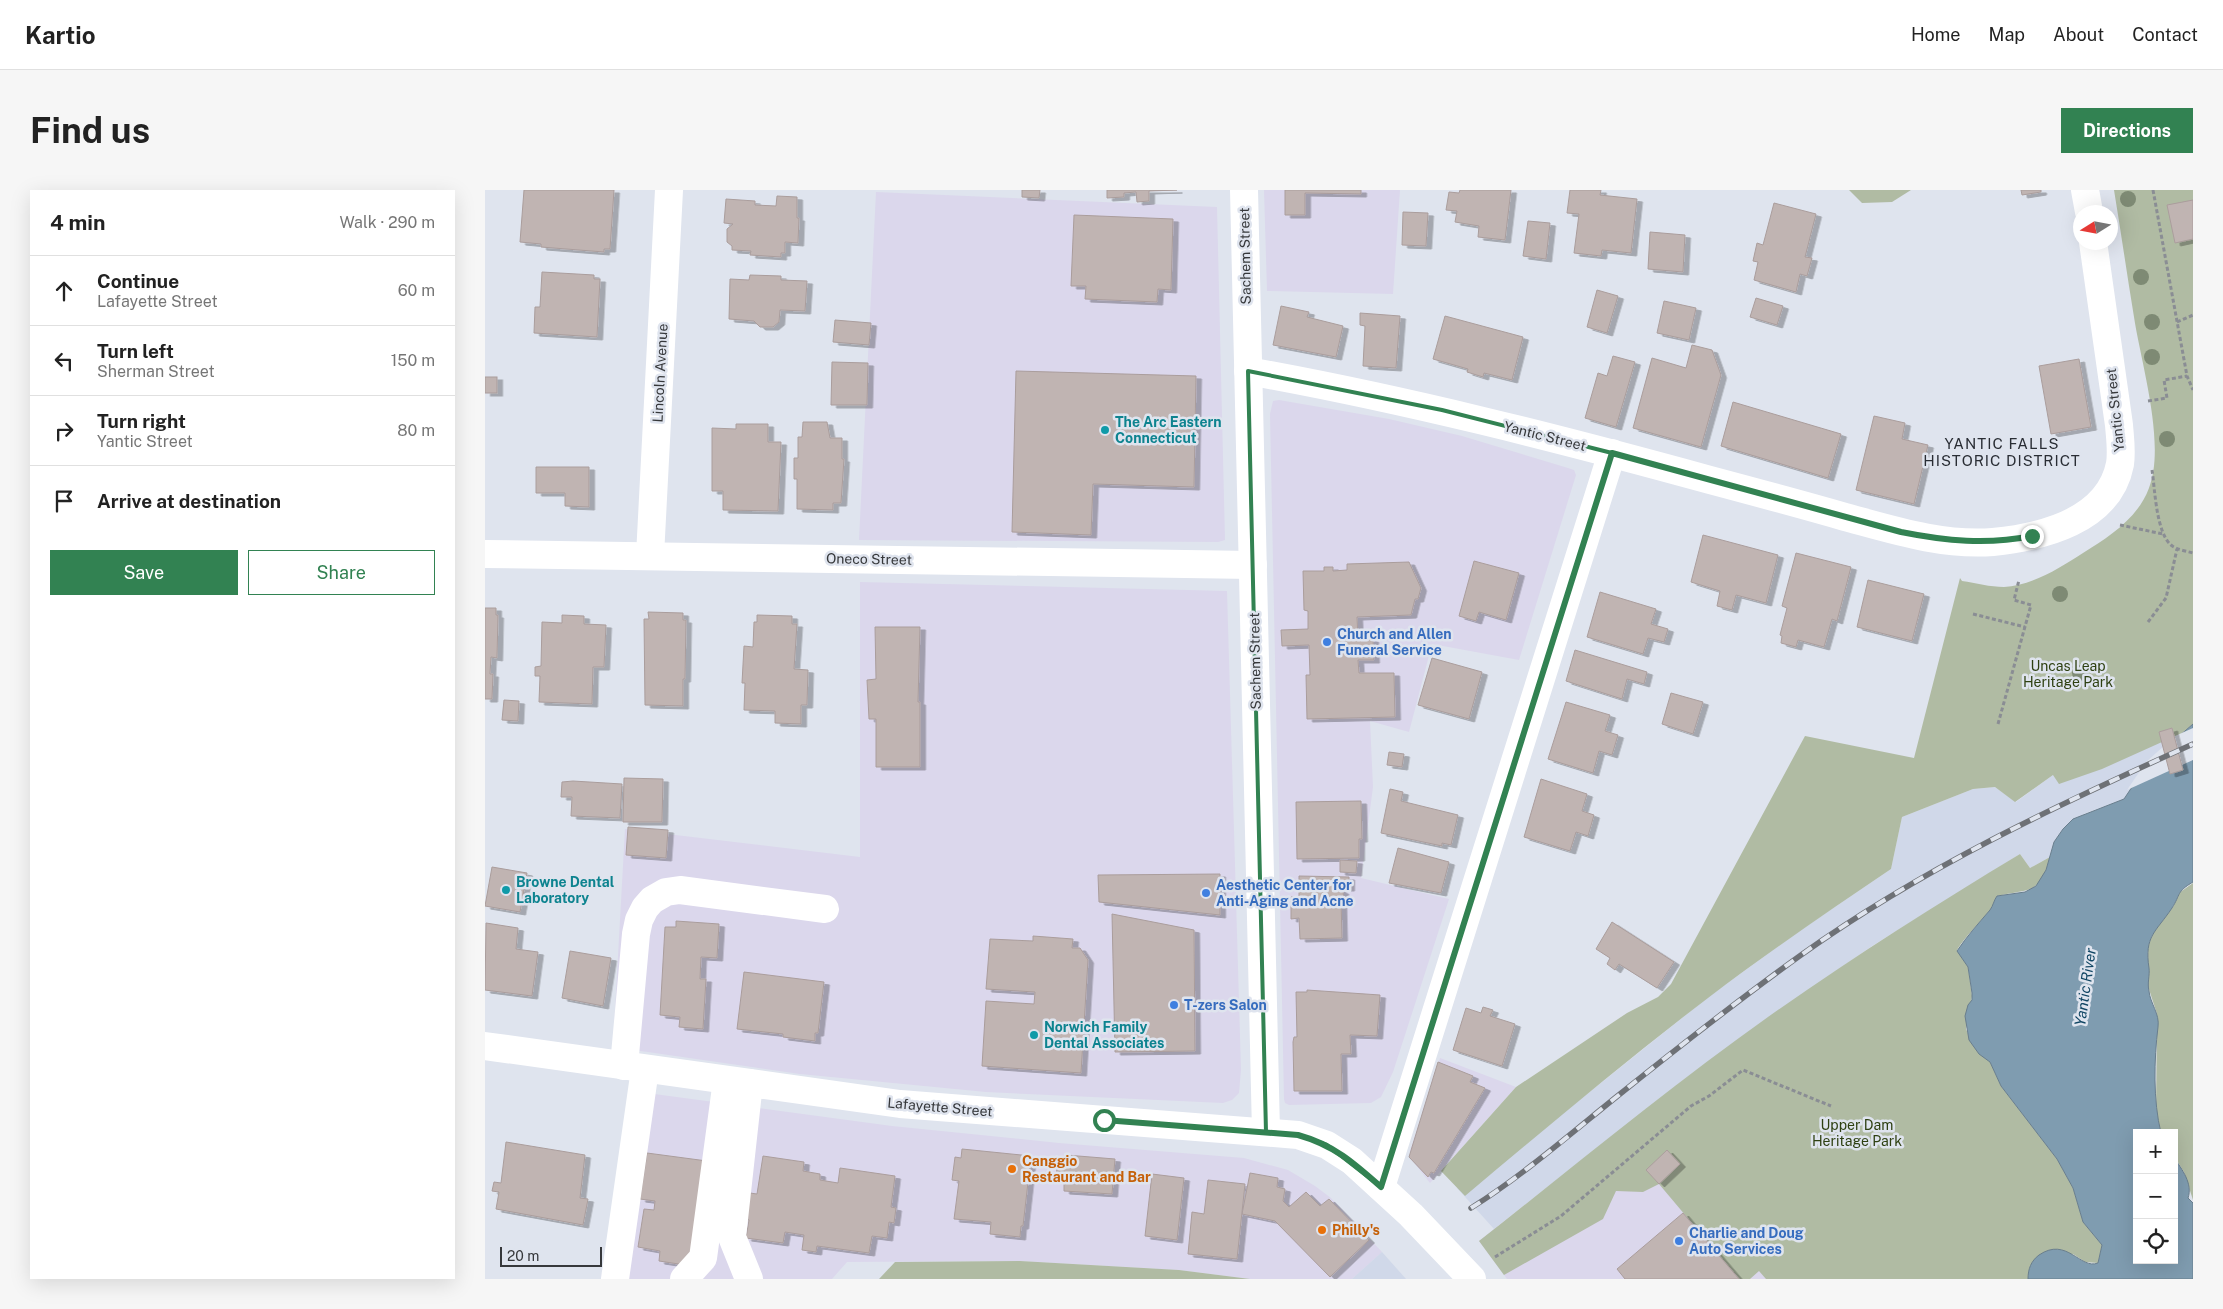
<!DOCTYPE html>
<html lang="en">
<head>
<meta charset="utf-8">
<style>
  body { margin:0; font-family:"Public Sans",sans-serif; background:#f6f6f6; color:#222 }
  .controls { position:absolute; right:15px; bottom:15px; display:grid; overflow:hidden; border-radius:0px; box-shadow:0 5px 20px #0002 }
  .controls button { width:45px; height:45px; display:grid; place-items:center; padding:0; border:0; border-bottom:1px solid #e0e0e0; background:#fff; color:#222; font:25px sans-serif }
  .compass { position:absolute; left:1588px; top:15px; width:45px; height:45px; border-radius:50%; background:#fff; box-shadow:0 5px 20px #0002; rotate:259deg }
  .scale { position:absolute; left:15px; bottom:12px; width:102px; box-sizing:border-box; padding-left:5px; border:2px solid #36383b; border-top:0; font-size:14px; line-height:18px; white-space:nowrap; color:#36383b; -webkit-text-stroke:4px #dfe4ee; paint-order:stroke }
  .stop { position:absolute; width:15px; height:15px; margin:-11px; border:4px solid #328252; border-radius:50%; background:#fff }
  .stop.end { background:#328252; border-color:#fff; box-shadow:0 1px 5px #0008 }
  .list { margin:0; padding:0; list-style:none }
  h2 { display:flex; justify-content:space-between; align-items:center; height:65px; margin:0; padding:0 20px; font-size:21px }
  h2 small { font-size:16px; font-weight:400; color:#767676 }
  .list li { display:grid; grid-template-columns:32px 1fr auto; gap:15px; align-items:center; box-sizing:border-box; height:70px; padding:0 20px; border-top:1px solid #e0e0e0 }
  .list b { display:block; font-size:19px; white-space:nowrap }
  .list p { margin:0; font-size:16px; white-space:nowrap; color:#767676 }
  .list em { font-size:16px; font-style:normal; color:#767676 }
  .actions { display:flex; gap:10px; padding:15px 20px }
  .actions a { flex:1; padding:11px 0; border:1px solid #328252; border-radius:0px; text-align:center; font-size:18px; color:#328252 }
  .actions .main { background:#328252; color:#fff }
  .icon { flex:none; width:28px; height:28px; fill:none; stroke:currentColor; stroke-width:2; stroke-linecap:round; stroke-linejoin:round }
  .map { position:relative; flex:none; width:1708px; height:1089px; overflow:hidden; border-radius:0px }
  header { display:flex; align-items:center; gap:30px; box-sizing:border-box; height:70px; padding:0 25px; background:#fff; border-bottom:1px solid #e0e0e0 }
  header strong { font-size:24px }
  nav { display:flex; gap:28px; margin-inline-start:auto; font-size:18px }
  .intro { display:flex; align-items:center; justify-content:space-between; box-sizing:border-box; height:120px; padding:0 30px }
  h1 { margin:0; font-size:35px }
  .button { padding:12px 22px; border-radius:0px; background:#328252; color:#fff; font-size:18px; font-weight:700 }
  main { display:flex; gap:30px; padding:0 30px }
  aside { flex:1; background:#fff; border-radius:0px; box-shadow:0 5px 20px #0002 }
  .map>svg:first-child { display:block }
</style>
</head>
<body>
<header>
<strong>Kartio</strong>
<nav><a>Home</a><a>Map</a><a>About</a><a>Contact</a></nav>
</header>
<div class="intro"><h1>Find us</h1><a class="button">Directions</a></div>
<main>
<aside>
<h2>4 min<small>Walk · 290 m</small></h2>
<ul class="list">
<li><svg class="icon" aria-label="ahead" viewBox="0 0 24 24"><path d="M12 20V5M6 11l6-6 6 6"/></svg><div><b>Continue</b><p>Lafayette Street</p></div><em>60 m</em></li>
<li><svg class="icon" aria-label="left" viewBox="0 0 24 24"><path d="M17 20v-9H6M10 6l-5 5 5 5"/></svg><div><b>Turn left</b><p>Sherman Street</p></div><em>150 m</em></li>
<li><svg class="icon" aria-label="right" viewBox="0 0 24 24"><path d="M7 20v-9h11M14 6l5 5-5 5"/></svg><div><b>Turn right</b><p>Yantic Street</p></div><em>80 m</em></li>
<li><svg class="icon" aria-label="arrive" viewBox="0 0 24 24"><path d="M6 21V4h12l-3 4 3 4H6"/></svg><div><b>Arrive at destination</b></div></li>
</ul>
<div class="actions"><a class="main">Save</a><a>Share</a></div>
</aside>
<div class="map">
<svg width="1708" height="1089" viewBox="0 0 1708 1089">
  <defs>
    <filter id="shadow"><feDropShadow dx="5.5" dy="3" stdDeviation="0" flood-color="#0004"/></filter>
  </defs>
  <rect width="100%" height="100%" fill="#dfe4ee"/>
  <g fill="#dbd7ec">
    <polygon points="779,0 915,0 908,104 782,101"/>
    <polygon points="391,2 732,17 740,350 733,352 374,350"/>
    <polygon points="794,210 904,229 977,246 1083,278 1089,280 1091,285 1034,470 947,454 924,542 885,531 888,597 876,688 964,709 908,882 896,907 886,913 804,915 800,913 799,909 785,224 788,211"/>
    <polygon points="375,392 742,401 756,880 754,903 747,910 738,913 501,902 315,884 128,857 140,639 375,667"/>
    <polygon points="955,868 1031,897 945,993 927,970 925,961"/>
    <polygon points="147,901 407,936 574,953 759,968 803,980 830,996 846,1008 897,1062 867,1089 765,1089 694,1080 535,1071 362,1072 347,1089 116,1089"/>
    <polygon points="1173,910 1329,1089 1022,1089 1019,1085 994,1051"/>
  </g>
  <g fill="#d0d8e9">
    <polygon points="1687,538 1690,549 1663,573 1639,609 1601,623 1578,639 1569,652 1565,667 1545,678 1535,664 1387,756 1291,822 1197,891 1009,1039 972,998 1083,904 1091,913 1222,808 1313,742 1406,679 1417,627 1488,599 1510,597 1531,612 1568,585"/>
    <polygon points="897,1062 921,1089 867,1089"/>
  </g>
  <g fill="#b0bba3">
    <polygon points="1364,0 1426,0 1407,12 1377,13"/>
    <path d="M 1629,0 L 1708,0 L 1708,534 L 1690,549 L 1687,538 L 1675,542 L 1677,552 L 1617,579 L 1574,594 L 1568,585 L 1530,612 L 1510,597 L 1488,599 L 1417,627 L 1406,679 C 1344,721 1282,763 1223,808 C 1140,871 1060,939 980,1006 L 956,981 L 1031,897 L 1142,823 L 1173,807 L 1186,794 L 1320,546 L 1429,568 L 1475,388 L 1477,391 C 1491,393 1505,397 1519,397 C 1546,396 1575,378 1598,363 C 1624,347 1653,328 1664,298 C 1681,254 1656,173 1649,127 C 1642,85 1636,42 1629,0 Z"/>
    <path d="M 1535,664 L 1545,678 L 1565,667 C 1555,706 1544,698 1512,706 C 1509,711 1508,716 1505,720 C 1494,734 1481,745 1472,760 L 1483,777 L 1487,806 L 1481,839 L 1489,857 L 1505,872 L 1516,896 L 1572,969 L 1588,998 L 1598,1032 L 1617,1055 L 1613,1073 L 1600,1072 L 1588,1064 L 1547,1089 L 1281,1089 L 1274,1081 L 1265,1089 L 1254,1089 L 1174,994 L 1158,1002 L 1131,1001 L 1118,1029 L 1019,1085 L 994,1051 C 1092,974 1188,894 1290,822 C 1370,766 1452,714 1535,664 Z"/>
    <polygon points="1708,693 1708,1010 1699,982 1689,966 1689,943 1676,943 1671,924 1672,824 1663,796 1663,755 1670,740 1688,717 1694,703"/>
    <polygon points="535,1071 694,1080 765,1089 394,1089 410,1072"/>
  </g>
  <path fill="#7f9cb0" stroke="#697e8d" d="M 1708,534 L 1708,692 C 1691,702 1696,704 1687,718 C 1671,742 1659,746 1664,778 C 1665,785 1662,793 1664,801 C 1665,813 1675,824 1673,837 C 1669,869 1668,911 1676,943 L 1652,943 L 1652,1070 L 1689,1070 L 1689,968 C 1697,979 1708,994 1703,1008 L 1708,1013 L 1708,1089 L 1543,1089 C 1543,1079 1546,1071 1554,1065 C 1582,1046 1595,1080 1613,1073 L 1617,1055 L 1598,1032 L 1588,998 L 1572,969 L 1516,896 L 1505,872 L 1494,864 L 1484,850 L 1480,826 L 1483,815 L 1487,810 L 1487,803 L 1483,777 L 1472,761 C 1482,746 1493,734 1505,720 C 1508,716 1509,710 1512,706 L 1540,702 L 1551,696 L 1561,680 L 1569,652 L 1578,639 L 1588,629 L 1639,609 L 1663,573 Z"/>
  <polygon fill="#dfe4ee" points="1708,538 1708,570 1642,600 1661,572 1690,546"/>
  <g fill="#c0b4b2" stroke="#aa9d9c" filter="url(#shadow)">
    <polygon points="39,0 129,0 125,59 119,59 119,62 56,57 56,54 35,52"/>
    <polygon points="537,0 555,0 554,8 537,7"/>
    <polygon points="622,0 692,0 664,1 664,11 652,12 651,2 639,3 639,7 622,8"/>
    <polygon points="800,0 876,0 876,4 820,3 820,25 800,25"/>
    <polygon points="975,0 1026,0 1020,50 993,47 994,36 970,32 972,21 961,20 964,2 974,3"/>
    <polygon points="1085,0 1116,0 1115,5 1152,9 1146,63 1117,60 1116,66 1089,63 1094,24 1082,23"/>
    <polygon points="1536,0 1556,0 1556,2 1537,5"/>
    <polygon points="292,6 312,7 312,28 314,28 313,53 300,52 300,63 296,63 296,67 265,65 266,61 247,60 247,56 242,52 242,39 248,34 239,33 241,9 270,11 270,15 291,16"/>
    <polygon points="1708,10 1708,49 1690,53 1682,15"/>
    <polygon points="1289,13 1331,24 1320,67 1327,68 1322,86 1315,84 1311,102 1269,90 1273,72 1268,71 1272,53 1278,55"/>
    <polygon points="918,22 943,23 941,56 917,55"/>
    <polygon points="589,25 688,29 686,100 673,99 672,112 600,109 601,96 586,96"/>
    <polygon points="1043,31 1065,33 1061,69 1038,66"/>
    <polygon points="1165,42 1200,45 1198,82 1163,79"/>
    <polygon points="57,82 109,85 109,89 115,89 112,147 49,143 50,117 55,117"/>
    <polygon points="265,85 296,86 296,90 322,91 320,121 295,120 294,132 288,137 275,137 269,131 244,129 245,89 264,90"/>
    <polygon points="1112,100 1133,106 1122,143 1102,137"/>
    <polygon points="1271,108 1298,116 1292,135 1265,127"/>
    <polygon points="1179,111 1211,118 1204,150 1172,143"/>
    <polygon points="796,116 824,122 822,127 858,136 851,167 788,155"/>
    <polygon points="875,123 915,126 911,178 878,176 880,136 875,135"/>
    <polygon points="960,126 1038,147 1027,190 999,183 998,187 982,182 983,179 948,169"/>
    <polygon points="350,130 386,133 384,155 348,152"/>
    <polygon points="1207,155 1227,160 1236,185 1216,257 1148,238 1167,168 1201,178"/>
    <polygon points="1128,166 1150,172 1131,237 1100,228 1113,183 1122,186"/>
    <polygon points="1594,169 1606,237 1566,244 1554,176"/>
    <polygon points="347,172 383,173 382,215 346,215"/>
    <polygon points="531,181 711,186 709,297 608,294 606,345 527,342"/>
    <rect x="0" y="187" width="12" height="16"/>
    <polygon points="1248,212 1356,244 1343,288 1236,256"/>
    <polygon points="1389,226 1420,233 1417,249 1443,255 1429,314 1371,300"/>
    <polygon points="318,232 342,232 345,248 357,248 357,269 359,269 356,313 348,313 348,320 312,319 312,289 309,289 309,268 313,268 313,247 317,247"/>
    <polygon points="251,234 283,234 283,252 296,252 293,321 238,320 238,301 227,301 227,238 251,239"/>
    <polygon points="51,277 104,277 104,317 80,316 80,303 51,303"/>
    <polygon points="1218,345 1293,365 1281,413 1251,405 1247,420 1232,416 1235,401 1206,392"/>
    <polygon points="1311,363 1366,377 1352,431 1347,429 1339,457 1313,450 1311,457 1296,453 1297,446 1295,445 1302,418 1297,416"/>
    <polygon points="989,371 1034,383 1021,430 994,422 991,431 974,426"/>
    <polygon points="924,372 936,398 933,409 930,409 926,425 872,427 873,449 888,449 889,470 873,470 874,483 909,483 910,527 822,529 821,485 825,485 824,455 797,456 796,440 823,439 823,421 819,420 818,381 839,381 839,377 848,377 848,381 862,380 862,374"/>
    <polygon points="1383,390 1439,404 1427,451 1372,437"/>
    <polygon points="1115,402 1171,419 1166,434 1183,439 1179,452 1163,448 1158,464 1102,447"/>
    <polygon points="0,418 11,418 11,425 13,425 12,468 6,467 5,484 8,484 7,509 0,509"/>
    <polygon points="163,422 198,423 198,430 201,430 200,489 198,489 198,516 160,515 159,429 164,429"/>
    <polygon points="77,425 99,426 99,434 121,435 119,477 108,477 107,514 54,512 55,486 50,486 50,477 56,476 57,432 77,433"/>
    <polygon points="272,425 307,426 307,434 312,434 309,479 323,480 322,515 316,515 316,534 290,533 290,521 259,520 260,493 257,493 259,456 268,457 269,432 272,432"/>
    <polygon points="390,437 435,437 433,512 435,512 435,577 391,577 391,529 384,529 382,490 391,489"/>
    <polygon points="1090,460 1162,482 1159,494 1142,489 1137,509 1081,491"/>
    <polygon points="947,468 997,482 984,529 933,515"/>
    <polygon points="1186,503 1218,512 1208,544 1177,534"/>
    <polygon points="19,510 34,511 33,531 17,530"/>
    <polygon points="1081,512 1125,525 1120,541 1133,545 1127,565 1114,561 1108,583 1063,569"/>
    <polygon points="1687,538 1698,580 1685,584 1674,542"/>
    <polygon points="904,562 919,564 917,577 902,575"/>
    <polygon points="139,588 178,589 177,632 138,632"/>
    <polygon points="1056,589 1102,604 1097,621 1109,625 1103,646 1091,642 1085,661 1039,647"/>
    <polygon points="88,591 137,594 135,628 86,626 87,607 76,607 77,592"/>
    <polygon points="905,599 918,602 916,611 973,625 966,655 957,653 957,656 896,643"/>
    <polygon points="876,611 877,649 874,649 874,668 812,669 811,612"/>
    <polygon points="143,637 183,640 181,668 141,665"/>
    <polygon points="913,658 964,672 956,703 904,693"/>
    <polygon points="855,670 872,671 871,683 855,682"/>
    <polygon points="7,677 42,683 35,722 0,716"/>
    <polygon points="735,684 735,725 614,712 613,685"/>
    <polygon points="814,686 864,687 864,698 856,698 856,701 858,701 859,710 856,710 857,748 815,749 814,728 806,729 806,707 814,707"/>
    <polygon points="627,724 709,740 710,861 630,862"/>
    <polygon points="191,731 234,734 232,768 216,767 215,789 221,789 218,839 194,837 195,827 175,825 180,737 191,737"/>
    <polygon points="1127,732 1189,772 1172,798 1134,774 1130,780 1122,774 1125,768 1111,759"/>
    <polygon points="1,733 33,738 31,759 53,762 47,806 0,800"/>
    <polygon points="548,746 588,749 587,758 595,758 603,770 596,883 497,876 501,811 549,814 550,802 501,799 505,749 548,751"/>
    <polygon points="85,761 126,768 118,816 77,808"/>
    <polygon points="259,782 339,792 333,843 330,843 330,851 298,847 298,844 252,839"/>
    <polygon points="822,800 895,805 892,846 865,845 866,864 856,864 857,901 809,901 808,852 809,847 812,847 811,802 822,802"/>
    <polygon points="998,817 1008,820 1005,826 1030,834 1017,876 968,860 981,818 996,823"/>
    <polygon points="953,872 988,886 985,892 1000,898 949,983 946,982 943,987 924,967"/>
    <polygon points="21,952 100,965 95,1008 103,1009 98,1035 11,1019 14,1002 7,1001 9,992 16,993"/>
    <polygon points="477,959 546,966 538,1036 536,1036 535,1047 505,1044 506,1032 469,1029 474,991 467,990 470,967 476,968"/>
    <polygon points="1182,960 1195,974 1174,994 1161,980"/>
    <polygon points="162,963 222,971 208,1066 200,1075 174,1071 175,1061 153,1057 159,1019 169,1020 170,1011 155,1009"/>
    <polygon points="581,965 630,969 627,1004 579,1001 579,989 571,988 572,978 580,978"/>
    <polygon points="278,966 319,972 318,981 335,984 335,990 353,993 355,978 410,986 406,1017 411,1018 409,1033 404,1032 402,1048 387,1046 384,1063 332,1056 331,1062 317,1060 319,1045 300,1042 298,1053 261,1048 264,1030 261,1029 265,1003 272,1004"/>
    <polygon points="765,983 793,988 792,997 800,999 798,1011 804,1017 821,1002 835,1016 844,1009 884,1050 845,1087 790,1031 757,1024"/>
    <polygon points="667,984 699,988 692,1050 660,1046"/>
    <polygon points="723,990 760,994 752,1069 703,1064 707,1022 719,1024"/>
    <polygon points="1198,1023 1254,1089 1140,1089 1132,1079"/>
  </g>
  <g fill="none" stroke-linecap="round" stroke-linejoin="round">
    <g stroke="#8a8d94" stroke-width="3" stroke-dasharray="4 2.5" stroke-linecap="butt">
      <polyline points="1668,0 1702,186 1708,200"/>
      <polyline points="1692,132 1708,125"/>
      <polyline points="1663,211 1682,208 1679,190 1702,186"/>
      <path d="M 1667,280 C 1670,299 1671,342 1686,355 C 1692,360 1701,361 1708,363"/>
      <polyline points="1635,335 1678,344"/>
      <polyline points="1488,424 1540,437"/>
      <polyline points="1663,432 1681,408 1692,359"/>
      <polyline points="1513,534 1546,415 1529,410 1534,390"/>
      <polyline points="1010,1067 1076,1026 1206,916 1224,906 1258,880 1346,916"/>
    </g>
    <g stroke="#fff" stroke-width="28">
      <polyline points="759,0 781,942"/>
      <polyline points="1600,0 1604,22"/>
      <path d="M 763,181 C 919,209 1072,248 1225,290 C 1270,302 1315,314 1360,327 C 1408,340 1458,356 1508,352 C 1557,347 1624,331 1635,274 C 1637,261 1635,248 1634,235 L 1608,52"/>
      <polyline points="0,364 768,375"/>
      <polyline points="165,366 184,0"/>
      <polyline points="0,856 415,914 813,945 842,955 867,971 926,1025 987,1089"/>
      <polyline points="139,876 151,744 154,730 160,718 167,710 181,702 195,700 340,719"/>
      <polyline points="264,893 247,1047 264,1089"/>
      <polyline points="896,997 1127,263"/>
      <polyline points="130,1089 160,879"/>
      <polyline points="199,1089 218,1068 242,890"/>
    </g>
    <defs>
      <path id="rail" d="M 986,1018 C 1037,986 1083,946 1130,908 C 1191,859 1252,811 1316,765 C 1438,678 1572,615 1708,554"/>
    </defs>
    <use href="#rail" stroke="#6e7176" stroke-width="5.5"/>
    <use href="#rail" stroke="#dfe4ee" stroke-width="4" stroke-dasharray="11" stroke-linecap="butt"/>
  </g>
  <g fill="#7e8a74">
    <circle cx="1643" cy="9" r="8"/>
    <circle cx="1656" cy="87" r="8"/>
    <circle cx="1667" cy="132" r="8"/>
    <circle cx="1667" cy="167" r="8"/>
    <circle cx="1682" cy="249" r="8"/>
    <circle cx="1575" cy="404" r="8"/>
    <circle cx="1595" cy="483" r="8"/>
  </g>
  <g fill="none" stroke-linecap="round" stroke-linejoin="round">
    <path stroke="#328252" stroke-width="6" d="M 619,930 L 813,945 C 849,955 869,973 896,997 L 1127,263 L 1416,342 C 1461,351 1502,355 1547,346"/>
  </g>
  <path fill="none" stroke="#328252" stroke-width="4" stroke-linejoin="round" d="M 763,181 L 957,220 L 1127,263 L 896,997 L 842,955 L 813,945 L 781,942 Z"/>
  <g fill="#0f9aa8" stroke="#dfe4ee" stroke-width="2">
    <circle cx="620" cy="240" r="5"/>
    <circle cx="21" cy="700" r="5"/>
    <circle cx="549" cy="845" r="5"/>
  </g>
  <g fill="#3f7fe0" stroke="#dfe4ee" stroke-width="2">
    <circle cx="842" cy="452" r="5"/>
    <circle cx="721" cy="703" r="5"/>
    <circle cx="689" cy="815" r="5"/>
    <circle cx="1194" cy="1051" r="5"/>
  </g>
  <g fill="#e8710a" stroke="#dfe4ee" stroke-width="2">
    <circle cx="527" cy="979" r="5"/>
    <circle cx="837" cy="1040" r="5"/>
  </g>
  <g text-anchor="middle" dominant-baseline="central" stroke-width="5" stroke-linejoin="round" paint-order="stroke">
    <g font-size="14" fill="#36383b" stroke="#dfe4ee">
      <text transform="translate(760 66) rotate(-91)">Sachem Street</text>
      <text transform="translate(175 183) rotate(-87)">Lincoln Avenue</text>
      <text transform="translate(1630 220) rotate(-96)">Yantic Street</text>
      <text transform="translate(1060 246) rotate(14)">Yantic Street</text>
      <text transform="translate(384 369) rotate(1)">Oneco Street</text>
      <text transform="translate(770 471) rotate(-91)">Sachem Street</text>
      <text transform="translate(455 917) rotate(5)">Lafayette Street</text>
    </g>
    <g font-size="14" font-weight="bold" fill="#0d838f" stroke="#dfe4ee" text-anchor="start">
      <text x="630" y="232">The Arc Eastern<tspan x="630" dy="16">Connecticut</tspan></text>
      <text x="31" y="692">Browne Dental<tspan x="31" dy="16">Laboratory</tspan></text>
      <text x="559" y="837">Norwich Family<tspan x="559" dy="16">Dental Associates</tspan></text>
    </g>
    <g font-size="14" font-weight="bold" fill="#366cbe" stroke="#dfe4ee" text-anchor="start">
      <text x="852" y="444">Church and Allen<tspan x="852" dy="16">Funeral Service</tspan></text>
      <text x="731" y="695">Aesthetic Center for<tspan x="731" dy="16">Anti-Aging and Acne</tspan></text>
      <text x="699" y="815">T-zers Salon</text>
      <text x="1204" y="1043">Charlie and Doug<tspan x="1204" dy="16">Auto Services</tspan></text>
    </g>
    <g font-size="14" fill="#2e4011" stroke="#dfe4ee">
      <text x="1583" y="476">Uncas Leap<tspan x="1583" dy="16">Heritage Park</tspan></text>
      <text x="1372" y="935">Upper Dam<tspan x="1372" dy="16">Heritage Park</tspan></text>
    </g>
    <g font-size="14" font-weight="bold" fill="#c56008" stroke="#dfe4ee" text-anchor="start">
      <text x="537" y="971">Canggio<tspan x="537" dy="16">Restaurant and Bar</tspan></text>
      <text x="847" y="1040">Philly's</text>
    </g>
    <g font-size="15" letter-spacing="1" fill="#292d34" stroke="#dfe4ee">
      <text x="1517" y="253">YANTIC FALLS<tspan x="1517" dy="17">HISTORIC DISTRICT</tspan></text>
    </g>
    <g font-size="15" font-style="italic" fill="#114664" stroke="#dfe4ee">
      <text transform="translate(1600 797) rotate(-82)">Yantic River</text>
    </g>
  </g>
</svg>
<div class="controls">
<button>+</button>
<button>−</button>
<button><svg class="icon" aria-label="locate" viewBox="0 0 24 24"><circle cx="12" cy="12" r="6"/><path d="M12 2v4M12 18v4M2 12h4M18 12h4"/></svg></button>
</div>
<svg class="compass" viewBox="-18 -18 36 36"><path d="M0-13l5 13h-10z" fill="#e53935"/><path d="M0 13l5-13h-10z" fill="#767676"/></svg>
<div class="scale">20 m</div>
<div class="stop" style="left:619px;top:930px"></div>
<div class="stop end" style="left:1547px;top:346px"></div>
</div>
</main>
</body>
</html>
